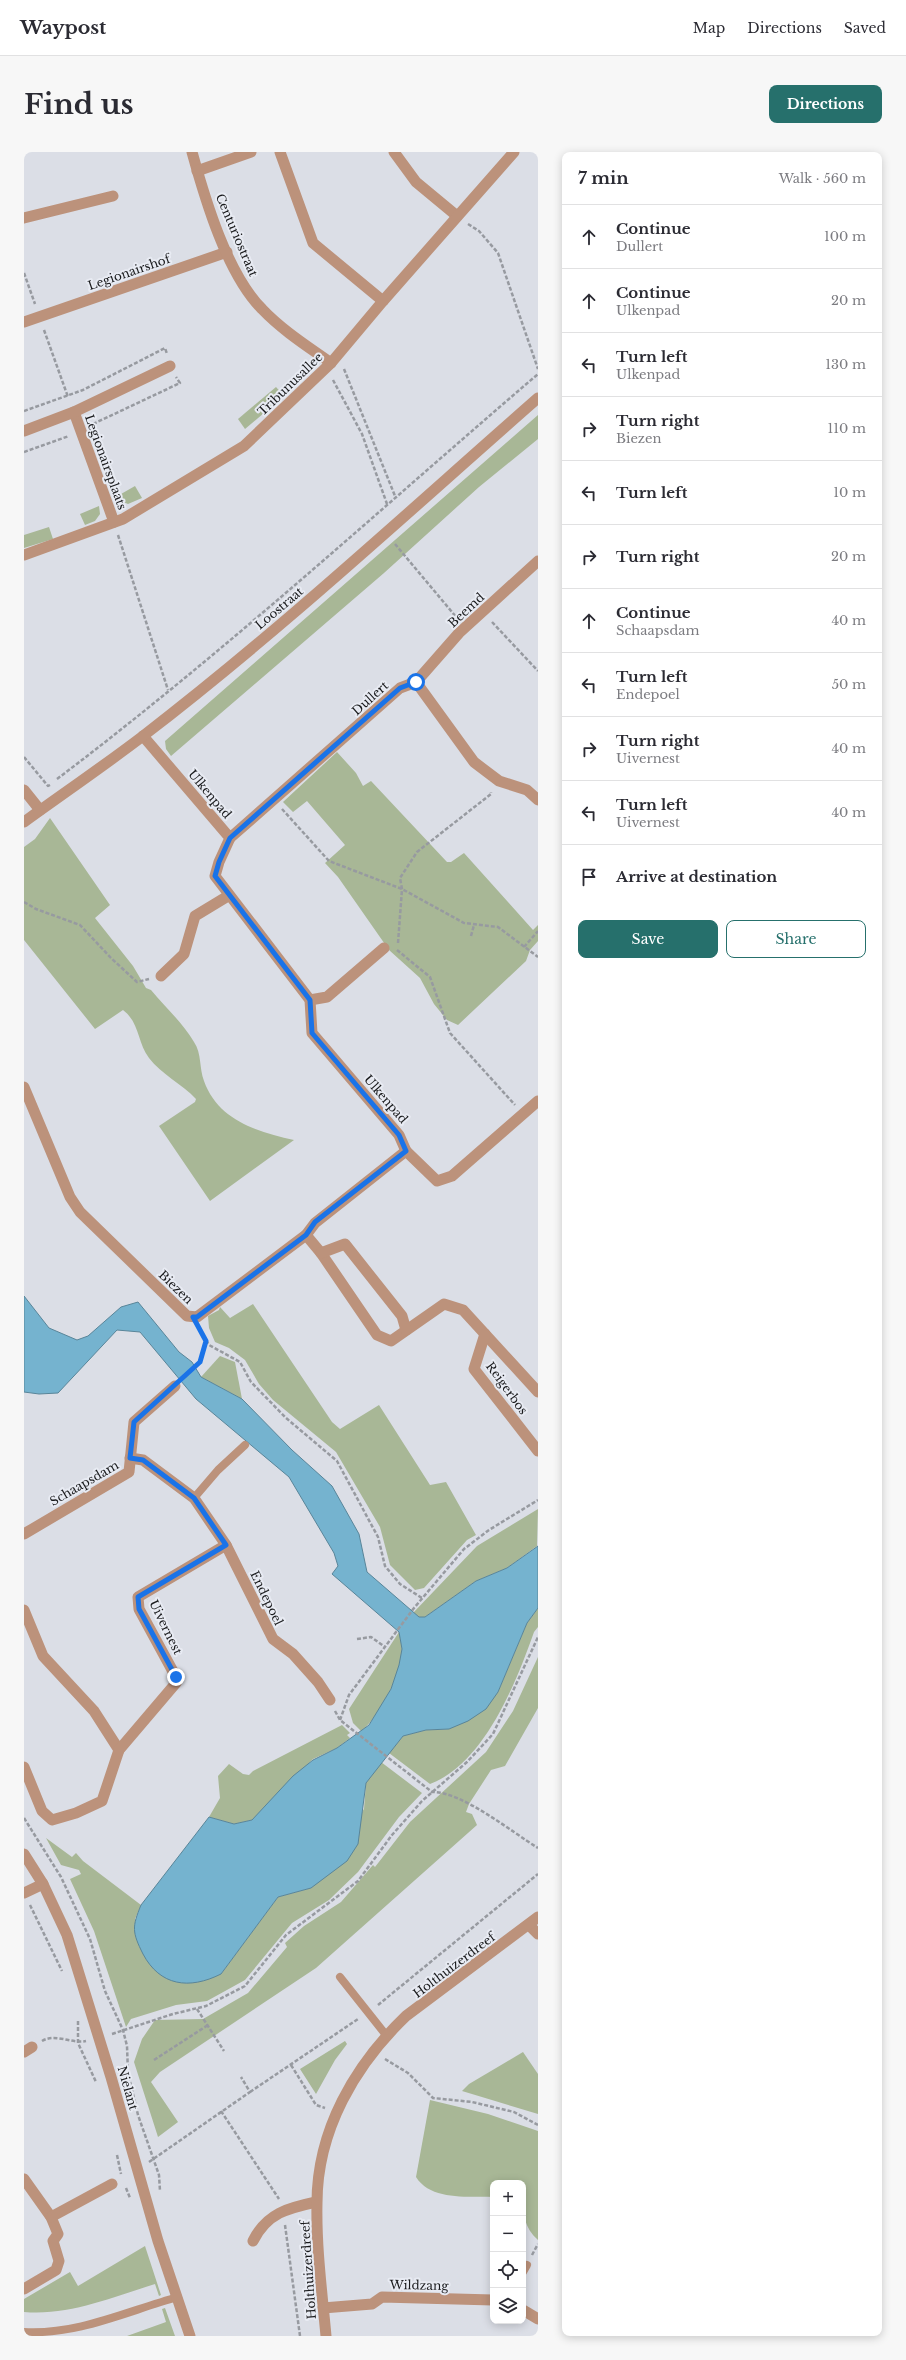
<!DOCTYPE html>
<html lang="en">
<head>
<meta charset="utf-8">
<style>
  body { margin:0; font-family:"Libre Baskerville",serif; background:#f7f7f7; color:#2b2b33 }
  .controls { position:absolute; right:12px; bottom:12px; display:grid; overflow:hidden; border-radius:8px; box-shadow:0 2px 10px #0003 }
  .controls button { width:36px; height:36px; display:grid; place-items:center; padding:0; border:0; border-bottom:1px solid #e1e1e2; background:#fff; color:#2b2b33; font:20px sans-serif }
  .stop { position:absolute; width:12px; height:12px; margin:-9px; border:3px solid #1a73e8; border-radius:50%; background:#fff }
  .stop.end { background:#1a73e8; border-color:#fff; box-shadow:0 1px 4px #0008 }
  .list { margin:0; padding:0; list-style:none }
  h2 { display:flex; justify-content:space-between; align-items:center; height:52px; margin:0; padding:0 16px; font-size:17px }
  h2 small { font-size:13px; font-weight:400; color:#7c7c81 }
  .list li { display:grid; grid-template-columns:26px 1fr auto; gap:12px; align-items:center; box-sizing:border-box; height:64px; padding:0 16px; border-top:1px solid #e1e1e2 }
  .list b { display:block; font-size:15px; white-space:nowrap }
  .list p { margin:0; font-size:13px; white-space:nowrap; color:#7c7c81 }
  .list em { font-size:13px; font-style:normal; color:#7c7c81 }
  .actions { display:flex; gap:8px; padding:12px 16px }
  .actions a { flex:1; padding:9px 0; border:1px solid #26706c; border-radius:8px; text-align:center; font-size:14px; color:#26706c }
  .actions .main { background:#26706c; color:#fff }
  .icon { flex:none; width:22px; height:22px; fill:none; stroke:currentColor; stroke-width:2; stroke-linecap:round; stroke-linejoin:round }
  .map { position:relative; flex:none; width:514px; height:2184px; overflow:hidden; border-radius:8px }
  header { display:flex; align-items:center; gap:24px; box-sizing:border-box; height:56px; padding:0 20px; background:#fff; border-bottom:1px solid #e1e1e2 }
  header strong { font-size:19px }
  nav { display:flex; gap:22px; margin-inline-start:auto; font-size:14px }
  .intro { display:flex; align-items:center; justify-content:space-between; box-sizing:border-box; height:96px; padding:0 24px }
  h1 { margin:0; font-size:28px }
  .button { padding:10px 18px; border-radius:8px; background:#26706c; color:#fff; font-size:14px; font-weight:700 }
  main { display:flex; gap:24px; padding:0 24px }
  aside { flex:1; background:#fff; border-radius:8px; box-shadow:0 2px 10px #0003 }
  .map>svg:first-child { display:block }
</style>
</head>
<body>
<header>
<strong>Waypost</strong>
<nav><a>Map</a><a>Directions</a><a>Saved</a></nav>
</header>
<div class="intro"><h1>Find us</h1><a class="button">Directions</a></div>
<main>
<div class="map">
<svg width="514" height="2184" viewBox="0 0 514 2184">
  <rect width="100%" height="100%" fill="#dbdee6"/>
  <g fill="#a8b796">
    <polygon points="287,208 286,218 263,241 258,235"/>
    <polygon points="252,235 260,244 221,277 214,267"/>
    <polygon points="514,263 514,287 455,335 360,421 147,604 142,597 141,589"/>
    <polygon points="111,334 118,346 104,352 90,346"/>
    <polygon points="75,354 76,362 71,369 61,373 56,362"/>
    <polygon points="25,375 29,387 0,396 0,383"/>
    <polygon points="313,600 332,621 339,634 347,629 423,710 427,710 440,701 509,778 514,773 514,789 506,798 502,809 434,873 423,868 410,852 396,826 365,798 314,725 301,711 321,693 283,649 269,660 259,650"/>
    <path d="M 26,666 L 86,753 L 71,766 L 109,814 L 122,836 L 127,838 C 141,855 159,871 170,890 C 178,902 175,916 180,929 C 194,968 233,980 270,988 L 186,1049 L 135,974 L 171,950 L 172,947 C 158,932 137,922 125,906 C 113,890 116,871 99,858 L 71,877 L 0,788 L 0,695 L 11,687 Z"/>
    <polygon points="229,1152 308,1270 316,1277 355,1253 406,1333 422,1330 452,1383 443,1388 400,1436 391,1438 366,1413 356,1375 312,1300 249,1248 235,1232 221,1208 205,1196 191,1190 185,1176 184,1164 195,1158 196,1155 206,1166"/>
    <polygon points="196,1204 211,1210 218,1247 177,1225"/>
    <polygon points="514,1357 513,1394 483,1416 452,1429 401,1465 395,1465 389,1461 453,1394"/>
    <path d="M 514,1456 L 514,1475 L 510,1480 C 492,1531 460,1612 406,1632 L 365,1601 L 379,1584 L 402,1578 L 425,1577 L 474,1540 L 503,1471 Z"/>
    <path d="M 375,1480 C 376,1485 378,1492 378,1498 C 378,1521 355,1566 337,1579 L 329,1571 L 325,1557 Z"/>
    <polygon points="514,1505 514,1556 481,1614 467,1618 445,1652 442,1660 448,1662 453,1673 292,1816 136,1920 127,1930 154,1970 134,1985 110,1910 118,1887 131,1868 179,1867 224,1841 263,1795 261,1791 280,1774 317,1750 349,1713 351,1715 386,1670 462,1600 489,1559"/>
    <polygon points="318,1573 326,1581 323,1583 326,1586 313,1596 289,1607 228,1668 210,1672 185,1665 196,1646 194,1624 205,1612 219,1622 225,1623 229,1619"/>
    <polygon points="357,1610 398,1641 375,1665 334,1720 305,1748 268,1771 221,1828 183,1849 152,1853 107,1867 102,1875 70,1779 46,1727 57,1722 55,1718 37,1713 22,1686 48,1705 52,1701 59,1709 117,1753 111,1767 197,1822 254,1745 287,1736 340,1657 342,1631"/>
    <polygon points="321,1889 323,1892 311,1908 292,1942 276,1917"/>
    <polygon points="499,1900 514,1922 514,1962 438,1939 445,1932"/>
    <path d="M 406,1948 L 464,1962 L 514,1979 L 514,2088 C 496,2072 499,2053 499,2031 L 469,2031 L 469,2045 C 444,2044 407,2049 392,2025 Z"/>
    <path d="M 121,2094 L 137,2143 L 135,2144 L 131,2132 C 89,2145 45,2164 0,2160 L 0,2147 L 46,2120 L 54,2134 Z"/>
    <polygon points="141,2156 151,2184 103,2184 142,2170 138,2157"/>
  </g>
  <path fill="#75b3cf" stroke="#598599" d="M 0,1144 L 25,1176 L 53,1188 L 64,1184 L 97,1155 L 114,1150 L 155,1200 L 168,1210 L 177,1225 L 218,1247 L 268,1298 L 308,1334 L 335,1382 L 343,1420 L 395,1465 L 401,1465 L 452,1429 L 483,1416 L 514,1394 L 514,1456 L 503,1471 L 474,1540 L 462,1557 L 444,1569 L 425,1577 L 402,1578 L 379,1584 L 342,1631 L 334,1692 L 323,1709 L 287,1736 L 254,1745 L 197,1822 C 165,1838 136,1834 119,1802 C 108,1780 108,1775 117,1753 L 185,1665 L 210,1672 L 228,1668 L 269,1624 L 289,1608 L 313,1596 L 345,1573 L 367,1537 L 375,1513 L 378,1497 L 375,1480 L 308,1422 L 314,1414 L 310,1401 L 265,1325 L 172,1247 L 116,1180 L 93,1178 L 34,1241 L 15,1242 L 0,1240 Z"/>
  <g fill="none" stroke-linecap="round" stroke-linejoin="round">
    <g stroke="#979aa0" stroke-width="2.5" stroke-dasharray="4 2" stroke-linecap="butt">
      <polyline points="444,72 455,79 474,101 514,217"/>
      <polyline points="0,121 11,152"/>
      <polyline points="20,178 44,245"/>
      <polyline points="320,217 371,344"/>
      <polyline points="309,228 338,282 363,352"/>
      <polyline points="0,259 59,238 141,196 143,202"/>
      <polyline points="69,272 156,231 152,225"/>
      <polyline points="0,300 45,284"/>
      <polyline points="94,383 144,538"/>
      <polyline points="371,392 433,466"/>
      <polyline points="468,470 514,519"/>
      <polyline points="0,605 24,634 26,633"/>
      <path d="M 33,627 C 200,501 355,358 514,222"/>
      <polyline points="258,657 305,709 378,737 440,771 474,775 514,805"/>
      <polyline points="0,750 12,757 56,773 87,806 113,830 125,827"/>
      <polyline points="447,784 450,773"/>
      <polyline points="374,791 378,737 376,726 393,700 467,642 467,640"/>
      <polyline points="500,795 514,779"/>
      <polyline points="373,798 406,825 426,881 491,953"/>
      <polyline points="176,1178 185,1193 216,1210 227,1230 262,1266 313,1309 354,1385 361,1414 376,1432 398,1446"/>
      <polyline points="161,1225 176,1210 182,1189"/>
      <polyline points="333,1487 347,1485 361,1495"/>
      <path d="M 311,1559 L 316,1568 L 408,1640 C 437,1639 488,1680 514,1696"/>
      <polyline points="316,1568 325,1543 390,1456 440,1397 465,1378 514,1348"/>
      <polyline points="0,1666 37,1725 66,1787 81,1839 99,1878 103,1894 104,1921 114,1963 135,2023 136,2039"/>
      <polyline points="6,1753 38,1819"/>
      <polyline points="354,1853 514,1722"/>
      <polyline points="173,1857 200,1899"/>
      <polyline points="54,1869 54,1891 72,1930"/>
      <polyline points="88,1882 149,1862 182,1854 221,1834 262,1783 334,1729 368,1683 398,1649 443,1610 469,1582 514,1485"/>
      <path d="M 18,1889 C 31,1881 48,1892 62,1889"/>
      <polyline points="361,1907 384,1921 409,1946 448,1950 490,1960 514,1973"/>
      <polyline points="130,1908 184,1873"/>
      <polyline points="267,1913 292,1953 301,1956"/>
      <polyline points="226,1940 334,1867"/>
      <polyline points="197,1959 255,2047"/>
      <polyline points="93,2003 97,2022"/>
      <polyline points="125,2010 226,1940 217,1925"/>
      <polyline points="102,2036 106,2046"/>
      <polyline points="261,2073 276,2184"/>
      <polyline points="508,2103 514,2092"/>
    </g>
    <g stroke="#bc927b" stroke-width="8">
      <polyline points="170,1346 194,1318 221,1293"/>
      <polyline points="316,1825 362,1883"/>
      <polyline points="499,2120 503,2113"/>
      <path d="M 0,2180 C 54,2183 103,2159 154,2145"/>
    </g>
    <polyline stroke="#bc927b" stroke-width="11" points="0,170 203,100"/>
    <g stroke="#bc927b" stroke-width="11">
      <path d="M 168,0 C 181,47 203,122 238,157 C 258,178 283,194 307,211"/>
      <polyline points="256,0 289,91 359,149"/>
      <polyline points="370,0 392,30 433,64"/>
      <polyline points="173,19 227,0"/>
      <polyline points="0,66 89,44"/>
      <polyline points="50,260 90,370"/>
      <polyline points="0,279 50,260 146,214"/>
      <polyline points="0,403 99,367 220,294 307,211 359,149 490,0"/>
      <polyline points="392,530 435,481 514,409"/>
      <polyline points="119,584 206,686 195,710 191,724 286,848 288,881 375,983 382,999 413,1029 428,1024 514,949"/>
      <polyline points="0,638 16,658"/>
      <path d="M 0,670 C 40,641 81,613 119,584 C 257,478 384,360 514,246"/>
      <polyline points="206,686 376,536 392,530 450,610 475,629 503,638 514,648"/>
      <polyline points="137,824 160,802 171,764 204,744"/>
      <polyline points="286,848 303,845 360,796"/>
      <polyline points="0,935 46,1045 56,1060 163,1164 173,1165 282,1083 291,1071 382,999"/>
      <polyline points="282,1083 297,1101 353,1183 367,1189 420,1152 439,1158 514,1240"/>
      <polyline points="297,1101 321,1092 378,1164 382,1178"/>
      <polyline points="461,1182 450,1217 514,1299"/>
      <polyline points="106,1306 119,1308 170,1346 202,1393 249,1487 269,1502 294,1530 306,1548"/>
      <polyline points="0,1382 105,1320 110,1270 151,1234"/>
      <polyline points="0,1458 19,1504 70,1559 95,1598"/>
      <polyline points="0,1615 18,1659 28,1668 52,1661 78,1649 95,1598 152,1531 152,1525 115,1457 114,1445 202,1393"/>
      <polyline points="0,1741 19,1732"/>
      <polyline points="505,1773 514,1782"/>
      <polyline points="0,1900 8,1895"/>
      <polyline points="0,2027 27,2065 34,2082 29,2089 35,2109 32,2118 0,2137"/>
      <polyline points="27,2065 88,2032"/>
      <path d="M 229,2089 C 243,2061 264,2056 292,2050"/>
      <polyline points="299,2156 348,2152 358,2145 469,2148"/>
      <polyline points="499,2158 514,2167"/>
      <path d="M 302,2184 C 298,2140 292,2095 293,2051 C 293,1978 331,1913 382,1864 L 514,1765"/>
    </g>
    <polyline stroke="#bc927b" stroke-width="11" points="0,1702 19,1732 43,1783 87,1925 134,2089 166,2184"/>
  </g>
  <g fill="none" stroke-linecap="round" stroke-linejoin="round">
    <polyline stroke="#1a73e8" stroke-width="5" points="152,1525 115,1457 114,1445 202,1393 170,1346 119,1308 106,1306 110,1270 176,1210 182,1189 169,1165 173,1165 282,1083 291,1070 382,999 375,983 288,881 286,848 191,724 195,710 206,686 376,536 392,530"/>
  </g>
  <g text-anchor="middle" dominant-baseline="central" stroke-width="4" stroke-linejoin="round" paint-order="stroke">
    <g font-size="12" fill="#191a1c" stroke="#e8ebf3">
      <text transform="translate(213 83) rotate(67)">Centuriostraat</text>
      <text transform="translate(105 120) rotate(-19)">Legionairshof</text>
      <text transform="translate(266 232) rotate(-44)">Tribunusallee</text>
      <text transform="translate(82 310) rotate(70)">Legionairsplaats</text>
      <text transform="translate(255 456) rotate(-40)">Loostraat</text>
      <text transform="translate(442 458) rotate(-43)">Beemd</text>
      <text transform="translate(346 546) rotate(-42)">Dullert</text>
      <text transform="translate(186 642) rotate(50)">Ulkenpad</text>
      <text transform="translate(362 947) rotate(49)">Ulkenpad</text>
      <text transform="translate(152 1135) rotate(44)">Biezen</text>
      <text transform="translate(483 1236) rotate(54)">Reigerbos</text>
      <text transform="translate(60 1331) rotate(-30)">Schaapsdam</text>
      <text transform="translate(243 1446) rotate(64)">Endepoel</text>
      <text transform="translate(142 1475) rotate(64)">Uivernest</text>
      <text transform="translate(430 1813) rotate(-37)">Holthuizerdreef</text>
      <text transform="translate(104 1936) rotate(74)">Nielant</text>
      <text transform="translate(284 2118) rotate(-94)">Holthuizerdreef</text>
      <text transform="translate(395 2133) rotate(1)">Wildzang</text>
    </g>
  </g>
</svg>
<div class="controls">
<button>+</button>
<button>−</button>
<button><svg class="icon" aria-label="locate" viewBox="0 0 24 24"><circle cx="12" cy="12" r="6"/><path d="M12 2v4M12 18v4M2 12h4M18 12h4"/></svg></button>
<button><svg class="icon" aria-label="layers" viewBox="0 0 24 24"><path d="M12 4l9 5-9 5-9-5zM3 14l9 5 9-5"/></svg></button>
</div>
<div class="stop" style="left:392px;top:530px"></div>
<div class="stop end" style="left:152px;top:1525px"></div>
</div>
<aside>
<h2>7 min<small>Walk · 560 m</small></h2>
<ul class="list">
<li><svg class="icon" aria-label="ahead" viewBox="0 0 24 24"><path d="M12 20V5M6 11l6-6 6 6"/></svg><div><b>Continue</b><p>Dullert</p></div><em>100 m</em></li>
<li><svg class="icon" aria-label="ahead" viewBox="0 0 24 24"><path d="M12 20V5M6 11l6-6 6 6"/></svg><div><b>Continue</b><p>Ulkenpad</p></div><em>20 m</em></li>
<li><svg class="icon" aria-label="left" viewBox="0 0 24 24"><path d="M17 20v-9H6M10 6l-5 5 5 5"/></svg><div><b>Turn left</b><p>Ulkenpad</p></div><em>130 m</em></li>
<li><svg class="icon" aria-label="right" viewBox="0 0 24 24"><path d="M7 20v-9h11M14 6l5 5-5 5"/></svg><div><b>Turn right</b><p>Biezen</p></div><em>110 m</em></li>
<li><svg class="icon" aria-label="left" viewBox="0 0 24 24"><path d="M17 20v-9H6M10 6l-5 5 5 5"/></svg><div><b>Turn left</b></div><em>10 m</em></li>
<li><svg class="icon" aria-label="right" viewBox="0 0 24 24"><path d="M7 20v-9h11M14 6l5 5-5 5"/></svg><div><b>Turn right</b></div><em>20 m</em></li>
<li><svg class="icon" aria-label="ahead" viewBox="0 0 24 24"><path d="M12 20V5M6 11l6-6 6 6"/></svg><div><b>Continue</b><p>Schaapsdam</p></div><em>40 m</em></li>
<li><svg class="icon" aria-label="left" viewBox="0 0 24 24"><path d="M17 20v-9H6M10 6l-5 5 5 5"/></svg><div><b>Turn left</b><p>Endepoel</p></div><em>50 m</em></li>
<li><svg class="icon" aria-label="right" viewBox="0 0 24 24"><path d="M7 20v-9h11M14 6l5 5-5 5"/></svg><div><b>Turn right</b><p>Uivernest</p></div><em>40 m</em></li>
<li><svg class="icon" aria-label="left" viewBox="0 0 24 24"><path d="M17 20v-9H6M10 6l-5 5 5 5"/></svg><div><b>Turn left</b><p>Uivernest</p></div><em>40 m</em></li>
<li><svg class="icon" aria-label="arrive" viewBox="0 0 24 24"><path d="M6 21V4h12l-3 4 3 4H6"/></svg><div><b>Arrive at destination</b></div></li>
</ul>
<div class="actions"><a class="main">Save</a><a>Share</a></div>
</aside>
</main>
</body>
</html>
